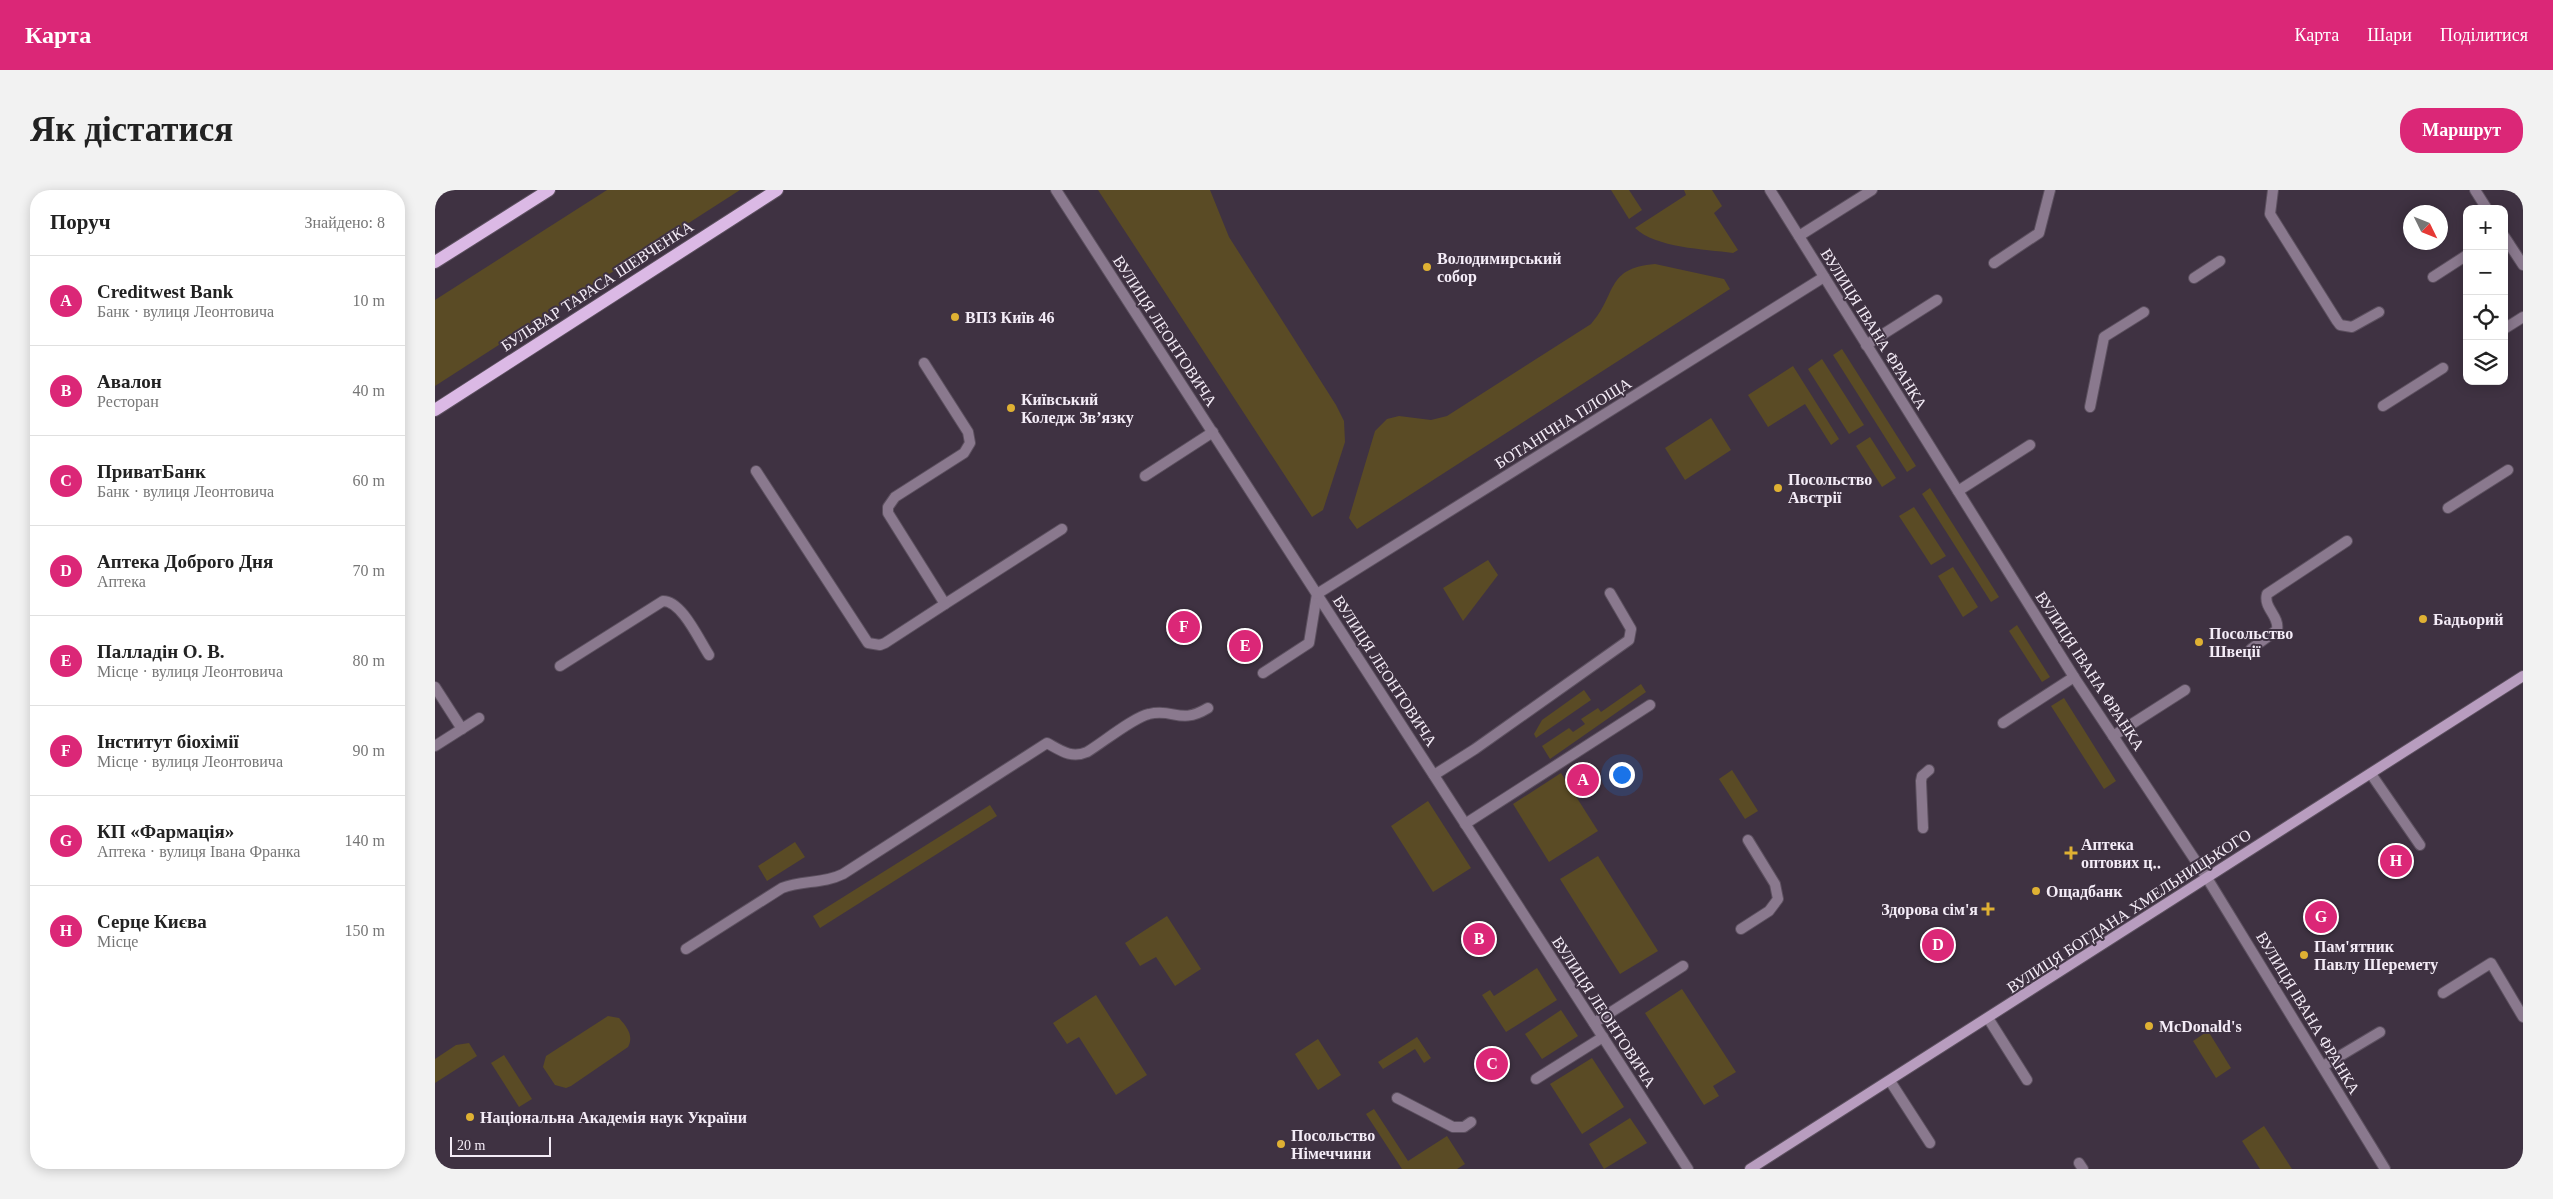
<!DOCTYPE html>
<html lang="uk">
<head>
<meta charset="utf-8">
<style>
  body { margin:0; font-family:"Times New Roman",serif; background:#f2f2f2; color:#222 }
  .controls { position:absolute; right:15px; top:15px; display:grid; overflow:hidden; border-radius:10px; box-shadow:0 2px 12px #0003 }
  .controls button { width:45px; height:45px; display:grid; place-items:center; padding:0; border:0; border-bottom:1px solid #e0e0e0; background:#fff; color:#222; font:25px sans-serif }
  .compass { position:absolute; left:1968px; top:15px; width:45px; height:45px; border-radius:50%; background:#fff; box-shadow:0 2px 12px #0003; rotate:133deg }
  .scale { position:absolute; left:15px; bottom:12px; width:101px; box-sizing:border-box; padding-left:5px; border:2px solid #f4ecf7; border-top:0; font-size:14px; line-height:18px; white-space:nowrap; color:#f4ecf7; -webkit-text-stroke:4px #3f3242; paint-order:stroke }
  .you { position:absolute; left:1186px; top:584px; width:18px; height:18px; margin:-12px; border:4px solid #fff; border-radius:50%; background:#1a73e8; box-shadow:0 0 0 8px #1a73e833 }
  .badge { display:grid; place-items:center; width:32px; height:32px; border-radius:50%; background:#db2777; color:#fff; font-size:16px; font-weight:700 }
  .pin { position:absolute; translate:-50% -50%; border:2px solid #fff; box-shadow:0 1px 5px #0006 }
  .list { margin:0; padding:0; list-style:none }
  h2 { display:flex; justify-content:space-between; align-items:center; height:65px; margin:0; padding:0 20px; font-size:21px }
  h2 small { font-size:16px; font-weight:400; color:#767676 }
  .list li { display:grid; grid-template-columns:32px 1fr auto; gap:15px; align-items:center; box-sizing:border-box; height:90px; padding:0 20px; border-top:1px solid #e0e0e0 }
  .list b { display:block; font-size:19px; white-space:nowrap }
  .list p { margin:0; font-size:16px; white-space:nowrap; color:#767676 }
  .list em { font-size:16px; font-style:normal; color:#767676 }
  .icon { flex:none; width:28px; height:28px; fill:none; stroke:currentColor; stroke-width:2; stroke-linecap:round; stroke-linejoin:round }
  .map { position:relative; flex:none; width:2088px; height:979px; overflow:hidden; border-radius:20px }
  header { display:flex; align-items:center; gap:30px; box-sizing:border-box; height:70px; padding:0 25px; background:#db2777; color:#fff }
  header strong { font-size:24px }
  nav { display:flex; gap:28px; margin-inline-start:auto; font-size:18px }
  .intro { display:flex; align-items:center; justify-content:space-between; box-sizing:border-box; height:120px; padding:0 30px }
  h1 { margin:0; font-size:35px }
  .button { padding:12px 22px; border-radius:20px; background:#db2777; color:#fff; font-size:18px; font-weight:700 }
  main { display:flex; gap:30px; padding:0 30px }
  aside { flex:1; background:#fff; border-radius:20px; box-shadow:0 2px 12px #0003 }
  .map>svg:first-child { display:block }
</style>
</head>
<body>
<header>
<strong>Карта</strong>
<nav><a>Карта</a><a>Шари</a><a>Поділитися</a></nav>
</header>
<div class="intro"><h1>Як дістатися</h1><a class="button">Маршрут</a></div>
<main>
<aside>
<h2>Поруч<small>Знайдено: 8</small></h2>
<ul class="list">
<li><span class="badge">A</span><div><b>Creditwest Bank</b><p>Банк · вулиця Леонтовича</p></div><em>10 m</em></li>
<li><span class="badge">B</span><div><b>Авалон</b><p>Ресторан</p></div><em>40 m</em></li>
<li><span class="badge">C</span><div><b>ПриватБанк</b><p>Банк · вулиця Леонтовича</p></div><em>60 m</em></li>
<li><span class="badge">D</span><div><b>Аптека Доброго Дня</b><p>Аптека</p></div><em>70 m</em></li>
<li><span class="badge">E</span><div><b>Палладін О. В.</b><p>Місце · вулиця Леонтовича</p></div><em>80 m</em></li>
<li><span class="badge">F</span><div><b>Інститут біохімії</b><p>Місце · вулиця Леонтовича</p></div><em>90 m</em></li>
<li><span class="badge">G</span><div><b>КП «Фармація»</b><p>Аптека · вулиця Івана Франка</p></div><em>140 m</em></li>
<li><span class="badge">H</span><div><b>Серце Києва</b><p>Місце</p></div><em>150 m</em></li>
</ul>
</aside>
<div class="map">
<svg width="2088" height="979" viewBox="0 0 2088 979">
  <rect width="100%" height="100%" fill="#3f3242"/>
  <g fill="#5a4b25">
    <polygon points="172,0 305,0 0,196 0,110"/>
    <polygon points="663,0 775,0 794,47 901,215 909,231 910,252 888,320 877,327"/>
    <polygon points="1176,0 1194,0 1207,20 1194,29"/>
    <path d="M 1249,0 L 1277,0 L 1287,16 L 1279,23 L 1303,60 L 1298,63 C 1269,59 1221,58 1200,38 L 1251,5 Z"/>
    <path d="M 1220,74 L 1289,89 L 1295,99 L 922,339 L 914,328 L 940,241 L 952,229 L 964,226 L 996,230 L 1012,226 L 1156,134 C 1182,105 1170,78 1220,74 Z"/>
    <polygon points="1407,159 1481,276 1472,282 1398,165"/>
    <polygon points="1387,169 1429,235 1414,244 1373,179"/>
    <polygon points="1358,176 1404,249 1396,255 1370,214 1333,237 1313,205"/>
    <polygon points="1276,228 1296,260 1250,290 1230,258"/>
    <polygon points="1435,247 1461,288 1447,297 1421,256"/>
    <polygon points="1495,298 1564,407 1556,412 1487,304"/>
    <polygon points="1479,317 1511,366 1496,375 1464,326"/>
    <polygon points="1053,370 1063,385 1028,431 1008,398"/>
    <polygon points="1518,377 1543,417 1528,427 1503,386"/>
    <polygon points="1582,435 1615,487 1607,492 1574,441"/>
    <polygon points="1206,494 1211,502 1115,569 1107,556 1134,538 1138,542 1150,534 1146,529 1163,518 1166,522"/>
    <polygon points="1149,500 1156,510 1101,548 1099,544 1107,530"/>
    <polygon points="1629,508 1681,591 1669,599 1616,516"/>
    <polygon points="1297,580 1323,621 1310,629 1284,589"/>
    <polygon points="1126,583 1163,641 1114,672 1078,614"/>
    <polygon points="993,611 1036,678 998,702 956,636"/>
    <polygon points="555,615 562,626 385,738 378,726"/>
    <polygon points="360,652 370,667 332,691 323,676"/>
    <polygon points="1163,666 1223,761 1185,784 1125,689"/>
    <polygon points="732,726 766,779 740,796 721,767 705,776 690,753"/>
    <polygon points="1102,778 1122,810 1071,842 1047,805 1055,800 1059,806"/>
    <polygon points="1247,799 1301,882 1278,896 1284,906 1269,915 1210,823"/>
    <polygon points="661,805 712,885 681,905 644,847 632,854 618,833"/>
    <polygon points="1126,820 1143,846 1107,869 1090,844"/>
    <path d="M 173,826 L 184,828 C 192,837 199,846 193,857 L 136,896 L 131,898 L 120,895 L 108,877 L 111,866 Z"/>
    <polygon points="1773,841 1796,878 1781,888 1758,851"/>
    <polygon points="982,847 996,868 989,873 980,859 948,879 943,872"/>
    <polygon points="883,849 906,885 883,900 860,864"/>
    <polygon points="34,853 42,866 0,893 0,869 21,855"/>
    <polygon points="69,865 97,909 84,917 56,873"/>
    <polygon points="1157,868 1189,917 1147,944 1115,894"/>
    <polygon points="939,919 973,971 1012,946 1030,974 1022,979 967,979 931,924"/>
    <polygon points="1195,928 1212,953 1169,979 1154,954"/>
    <polygon points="1829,936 1857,979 1825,979 1807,951"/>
  </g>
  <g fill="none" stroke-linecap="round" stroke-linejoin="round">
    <defs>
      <g id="lane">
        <polyline points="1838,0 1835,24 1902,131 1905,135 1917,137 1944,122"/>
        <polyline points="1364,46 1437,0"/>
        <polyline points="1559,73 1604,43 1615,0"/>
        <polyline points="1998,87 2032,65"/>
        <polyline points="1759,88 1785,71"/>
        <polyline points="2069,139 2088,127"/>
        <polyline points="1431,155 1502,110"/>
        <polyline points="489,173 533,242 535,253 529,263 460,307 453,317 453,323 510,414 627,339"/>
        <polyline points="1948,216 2008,178"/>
        <polyline points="1655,217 1669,147 1709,122"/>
        <polyline points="321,281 433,453 445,455 450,453 510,414"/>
        <polyline points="710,286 778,242"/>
        <polyline points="1523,301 1595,255"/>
        <polyline points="2013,318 2073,280"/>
        <path d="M 1816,459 L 1842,440 C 1845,426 1828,418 1832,404 L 1912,351"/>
        <path d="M 125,476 L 228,411 C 247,411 264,450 274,465"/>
        <polyline points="828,483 874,453 882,404"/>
        <polyline points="0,497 27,539"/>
        <polyline points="1568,533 1639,487"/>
        <polyline points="1678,546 1750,500"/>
        <polyline points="0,556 44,528"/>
        <polyline points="999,585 1040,559 1194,450 1196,439 1175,403"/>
        <polyline points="1030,634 1215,515"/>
        <polyline points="1488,638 1486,591 1487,586 1494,580"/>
        <polyline points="1306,739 1334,721 1343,709 1340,694 1313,650"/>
        <path d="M 251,759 L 347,698 C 367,690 388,694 408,684 L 612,553 C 625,560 636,569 652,562 C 667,553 699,527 714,524 C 739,518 745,535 773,518"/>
        <polyline points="2008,803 2056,773 2088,827"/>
        <polyline points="1553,828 1592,890"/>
        <polyline points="1159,833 1248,776"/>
        <polyline points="1888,876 1945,842"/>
        <polyline points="1101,889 1168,847"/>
        <polyline points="1455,891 1495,953"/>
        <polyline points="962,908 1018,937 1029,937 1036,932"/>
        <polyline points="1644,973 1648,979"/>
      </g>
      <g id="street">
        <polyline points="621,0 1253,979"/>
        <polyline points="1335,0 1639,487 1772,688 1950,979"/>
        <polyline points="2040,0 2052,19"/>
        <polyline points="2069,46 2088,75"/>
        <polyline points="882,404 1389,87"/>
        <polyline points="1936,584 1985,655"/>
      </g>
      <polyline id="secondary" points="1315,979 2088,486"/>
      <g id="primary">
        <polyline points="0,72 114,0"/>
        <polyline points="0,220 342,0"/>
      </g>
    </defs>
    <use href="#lane" stroke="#5c505f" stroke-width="12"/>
    <use href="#street" stroke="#5c505f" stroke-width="12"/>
    <use href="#secondary" stroke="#5c505f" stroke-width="12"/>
    <use href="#primary" stroke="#5c505f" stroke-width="14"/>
    <use href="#lane" stroke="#8a798e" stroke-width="10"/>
    <use href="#street" stroke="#8a798e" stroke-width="10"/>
    <use href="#secondary" stroke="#b89dbf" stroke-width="10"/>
    <use href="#primary" stroke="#dbb9e5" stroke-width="12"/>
  </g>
  <g fill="#dfb133" stroke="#3f3242" stroke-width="2">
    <circle cx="992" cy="77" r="5"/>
    <circle cx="520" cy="127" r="5"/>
    <circle cx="576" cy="218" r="5"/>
    <circle cx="1343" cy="298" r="5"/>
    <circle cx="1988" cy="429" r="5"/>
    <circle cx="1764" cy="452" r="5"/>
    <path d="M1633.5 655.5h5v5h5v5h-5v5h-5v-5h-5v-5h5z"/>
    <circle cx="1601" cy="701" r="5"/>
    <path d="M1550.5 711.5h5v5h5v5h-5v5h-5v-5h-5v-5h5z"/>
    <circle cx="1869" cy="765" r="5"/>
    <circle cx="1714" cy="836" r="5"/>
    <circle cx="35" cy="927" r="5"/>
    <circle cx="846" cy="954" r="5"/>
  </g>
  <g text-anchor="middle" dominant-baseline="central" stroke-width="4" stroke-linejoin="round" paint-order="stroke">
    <g font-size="16" font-weight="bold" fill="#f4ecf7" stroke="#3f3242" text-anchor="start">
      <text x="1002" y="68">Володимирський<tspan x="1002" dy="18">собор</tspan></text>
      <text x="530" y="127">ВПЗ Київ 46</text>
      <text x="586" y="209">Київський<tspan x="586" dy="18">Коледж Зв’язку</tspan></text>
      <text x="1353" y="289">Посольство<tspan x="1353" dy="18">Австрії</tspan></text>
      <text x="1998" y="429">Бадьорий</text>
      <text x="1774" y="443">Посольство<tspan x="1774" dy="18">Швеції</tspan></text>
      <text x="1646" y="654">Аптека<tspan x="1646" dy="18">оптових ц‥</tspan></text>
      <text x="1611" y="701">Ощадбанк</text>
      <text x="1543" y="719" text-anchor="end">Здорова сім'я</text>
      <text x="1879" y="756">Пам'ятник<tspan x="1879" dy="18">Павлу Шеремету</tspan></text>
      <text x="1724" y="836">McDonald's</text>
      <text x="45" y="927">Національна Академія наук України</text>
      <text x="856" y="945">Посольство<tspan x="856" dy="18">Німеччини</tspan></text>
    </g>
    <g font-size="16" fill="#f4ecf7" stroke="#3f3242">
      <text transform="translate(162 96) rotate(-33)">БУЛЬВАР ТАРАСА ШЕВЧЕНКА</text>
      <text transform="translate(1439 139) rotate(58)">ВУЛИЦЯ ІВАНА ФРАНКА</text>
      <text transform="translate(730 141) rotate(57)">ВУЛИЦЯ ЛЕОНТОВИЧА</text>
      <text transform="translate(1128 233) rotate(-32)">БОТАНІЧНА ПЛОЩА</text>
      <text transform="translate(950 481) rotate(57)">ВУЛИЦЯ ЛЕОНТОВИЧА</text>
      <text transform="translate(1655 481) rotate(57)">ВУЛИЦЯ ІВАНА ФРАНКА</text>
      <text transform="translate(1694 721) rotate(-33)">ВУЛИЦЯ БОГДАНА ХМЕЛЬНИЦЬКОГО</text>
      <text transform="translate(1169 822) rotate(57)">ВУЛИЦЯ ЛЕОНТОВИЧА</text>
      <text transform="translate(1873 823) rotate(59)">ВУЛИЦЯ ІВАНА ФРАНКА</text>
    </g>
  </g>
</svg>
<div class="controls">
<button>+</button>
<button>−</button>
<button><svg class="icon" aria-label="locate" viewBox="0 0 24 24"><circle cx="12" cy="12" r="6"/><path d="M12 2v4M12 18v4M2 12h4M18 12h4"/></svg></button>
<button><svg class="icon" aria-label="layers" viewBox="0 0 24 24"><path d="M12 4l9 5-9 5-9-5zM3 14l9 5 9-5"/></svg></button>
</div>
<svg class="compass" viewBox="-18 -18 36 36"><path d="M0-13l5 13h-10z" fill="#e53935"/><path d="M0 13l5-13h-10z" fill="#767676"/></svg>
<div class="scale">20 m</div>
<div class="you"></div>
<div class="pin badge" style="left:1148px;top:590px">A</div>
<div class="pin badge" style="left:1044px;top:749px">B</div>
<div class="pin badge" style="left:1057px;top:874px">C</div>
<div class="pin badge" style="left:1503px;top:755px">D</div>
<div class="pin badge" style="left:810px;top:456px">E</div>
<div class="pin badge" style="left:749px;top:437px">F</div>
<div class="pin badge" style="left:1886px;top:727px">G</div>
<div class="pin badge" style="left:1961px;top:671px">H</div>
</div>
</main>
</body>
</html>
